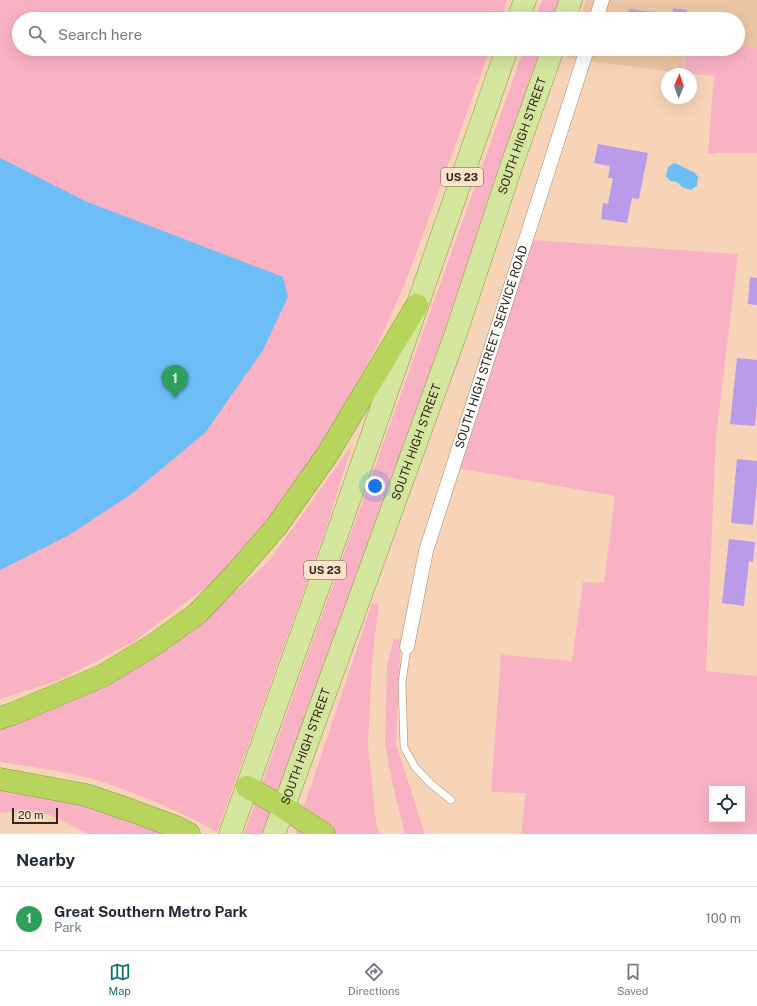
<!DOCTYPE html>
<html lang="en">
<head>
<meta charset="utf-8">
<style>
  body { margin:0; font-family:"Public Sans",sans-serif; background:#f2f2f3; color:#1f2937 }
  .controls { position:absolute; right:12px; bottom:12px; display:grid; overflow:hidden; border-radius:0px; box-shadow:0 4px 16px #0002 }
  .controls button { width:36px; height:36px; display:grid; place-items:center; padding:0; border:0; border-bottom:1px solid #e0e1e3; background:#fff; color:#1f2937; font:20px sans-serif }
  .compass { position:absolute; left:661px; top:68px; width:36px; height:36px; border-radius:50%; background:#fff; box-shadow:0 4px 16px #0002; rotate:2deg }
  .scale { position:absolute; left:12px; bottom:10px; width:46px; box-sizing:border-box; padding-left:4px; border:2px solid #33271c; border-top:0; font-size:11px; line-height:14px; white-space:nowrap; color:#33271c; -webkit-text-stroke:3px #ffe3cc; paint-order:stroke }
  .you { position:absolute; left:375px; top:486px; width:14px; height:14px; margin:-10px; border:3px solid #fff; border-radius:50%; background:#1a73e8; box-shadow:0 0 0 6px #1a73e833 }
  .badge { display:grid; place-items:center; width:26px; height:26px; border-radius:50%; background:#0f766e; color:#fff; font-size:13px; font-weight:700 }
  .pin { position:absolute; translate:-50% -33px; filter:drop-shadow(0 1px 2px #0008) }
  .pin::after { content:''; position:absolute; top:21px; width:14px; height:12px; background:inherit; clip-path:polygon(0 0,100% 0,50% 100%) }
  .list { margin:0; padding:0; list-style:none }
  h2 { display:flex; justify-content:space-between; align-items:center; height:52px; margin:0; padding:0 16px; font-size:17px }
  h2 small { font-size:13px; font-weight:400; color:#747a83 }
  .list li { display:grid; grid-template-columns:26px 1fr auto; gap:12px; align-items:center; box-sizing:border-box; height:64px; padding:0 16px; border-top:1px solid #e0e1e3 }
  .list b { display:block; font-size:15px; white-space:nowrap }
  .list p { margin:0; font-size:13px; white-space:nowrap; color:#747a83 }
  .list em { font-size:13px; font-style:normal; color:#747a83 }
  .icon { flex:none; width:22px; height:22px; fill:none; stroke:currentColor; stroke-width:2; stroke-linecap:round; stroke-linejoin:round }
  .map { position:relative; flex:none; width:757px; height:834px; overflow:hidden }
  .search { position:absolute; background:#fff; box-shadow:0 4px 16px #0002; left:12px; right:12px; top:12px; height:44px; display:flex; align-items:center; gap:10px; box-sizing:border-box; padding:0 14px; border-radius:22px; color:#747a83; font-size:15px }
  .sheet { height:116px; background:#fff }
  nav { display:flex; justify-content:space-around; align-items:center; box-sizing:border-box; height:56px; border-top:1px solid #e0e1e3; background:#fff; font-size:11px; color:#747a83 }
  nav a { display:grid; justify-items:center; gap:2px }
  nav .on { color:#0f766e }
  .map>svg:first-child { display:block }
</style>
</head>
<body>
<div class="map">
<svg width="757" height="834" viewBox="0 0 757 834">
  <rect width="100%" height="100%" fill="#f7d4b7"/>
  <g fill="#ecc5a4">
    <polygon points="586,0 757,0 757,47 738,46 738,19 580,19"/>
    <polygon points="570,49 687,49 683,73 567,58"/>
  </g>
  <g fill="#f9b1c4" fill-rule="evenodd">
    <polygon points="0,0 507,0 501,19 19,19 19,49 490,49 408,276 378,344 320,451 260,536 206,587 135,641 60,680 0,699"/>
    <polygon points="542,0 560,0 553,19 535,19"/>
    <polygon points="738,46 757,47 757,153 708,153 714,76 683,73 687,49 738,49"/>
    <polygon points="524,49 543,49 436,354 264,834 244,834"/>
    <path d="M 532,240 L 738,254 L 716,437 L 706,671 L 757,676 L 757,834 L 521,834 L 526,793 L 491,792 L 501,655 L 572,661 L 583,582 L 604,583 L 615,496 L 458,468 ZM 712,789 L 742,789 L 742,819 L 712,819 Z"/>
    <path d="M 352,445 L 325,532 L 217,832 C 179,811 138,793 96,780 C 65,771 32,767 0,762 L 0,727 L 207,617 L 269,561 Z"/>
    <polygon points="372,603 379,605 372,662 368,744 376,820 379,834 295,834"/>
    <polygon points="394,639 401,640 396,744 425,834 405,834 392,782 385,743 387,665"/>
    <polygon points="0,784 86,800 178,834 89,834 50,815 18,811 0,813"/>
  </g>
  <g fill="#6dbdf6">
    <polygon points="0,158 85,201 283,277 288,297 263,350 205,433 130,495 69,535 0,570"/>
    <path d="M 674,163 C 682,165 686,170 694,172 L 698,177 L 697,186 L 691,190 L 682,187 L 677,182 L 670,181 L 666,176 L 668,167 Z"/>
  </g>
  <g fill="#b99be9">
    <polygon points="673,8 687,10 686,19 672,19"/>
    <polygon points="629,9 651,12 650,17 654,17 653,19 625,19 626,17 628,18"/>
    <polygon points="598,144 648,153 639,199 632,198 627,223 601,219 603,203 608,204 613,178 608,178 610,166 594,163"/>
    <polygon points="750,277 757,278 757,305 748,304"/>
    <polygon points="737,358 757,360 757,403 755,426 730,424"/>
    <polygon points="737,459 757,461 757,482 753,525 731,523"/>
    <polygon points="729,539 755,542 753,562 749,561 744,606 722,603"/>
  </g>
  <g fill="none" stroke-linecap="round" stroke-linejoin="round">
    <defs>
      <polyline id="service" points="407,647 402,683 404,747 415,767 430,783 451,800"/>
      <g id="minor">
        <polyline points="596,19 602,0"/>
        <path id="s1" d="M 407,647 L 426,551 L 587,49"/>
      </g>
      <g id="primary">
        <polyline points="518,19 525,0"/>
        <polyline points="564,19 571,0"/>
        <polyline points="230,834 332,549 507,49"/>
        <path id="s2" d="M 274,834 L 456,333 L 511,167 L 553,49"/>
      </g>
      <g id="motorway">
        <polyline points="0,718 12,714 102,676 155,644 198,613 236,573 276,527 327,455 417,305"/>
        <polyline points="0,779 86,795 130,810 176,827 189,834"/>
        <polyline points="247,787 283,807 324,834"/>
      </g>
    </defs>
    <use href="#service" stroke="#a8886d" stroke-width="8"/>
    <use href="#minor" stroke="#a8886d" stroke-width="15"/>
    <use href="#primary" stroke="#899846" stroke-width="23"/>
    <use href="#motorway" stroke="#899846" stroke-width="23"/>
    <use href="#service" stroke="#fff" stroke-width="7"/>
    <use href="#minor" stroke="#fff" stroke-width="14"/>
    <use href="#primary" stroke="#d4e69d" stroke-width="22"/>
    <use href="#motorway" stroke="#b7d55c" stroke-width="22"/>
  </g>
  <g text-anchor="middle" dominant-baseline="central" stroke-width="3" stroke-linejoin="round" paint-order="stroke">
    <g fill="#ffe3cc" stroke="#705f51" stroke-width="1">
      <rect x="441" y="168" width="42" height="18" rx="3"/>
      <rect x="304" y="561" width="42" height="18" rx="3"/>
    </g>
    <g font-size="11" font-weight="bold" fill="#33271c">
      <text x="462" y="177">US 23</text>
      <text x="325" y="570">US 23</text>
    </g>
    <g font-size="12" fill="#33271c" stroke="#ffe3cc">
      <text stroke="none"><textPath href="#s2" startOffset="741">SOUTH HIGH STREET</textPath></text>
      <text stroke="none"><textPath href="#s1" startOffset="312">SOUTH HIGH STREET SERVICE ROAD</textPath></text>
      <text stroke="none"><textPath href="#s2" startOffset="417">SOUTH HIGH STREET</textPath></text>
      <text stroke="none"><textPath href="#s2" startOffset="93">SOUTH HIGH STREET</textPath></text>
    </g>
  </g>
</svg>
<div class="controls">
<button><svg class="icon" aria-label="locate" viewBox="0 0 24 24"><circle cx="12" cy="12" r="6"/><path d="M12 2v4M12 18v4M2 12h4M18 12h4"/></svg></button>
</div>
<svg class="compass" viewBox="-18 -18 36 36"><path d="M0-13l5 13h-10z" fill="#e53935"/><path d="M0 13l5-13h-10z" fill="#747a83"/></svg>
<div class="scale">20 m</div>
<div class="you"></div>
<div class="pin badge" style="left:175px;top:398px;background:#2e9e5b">1</div>
<div class="search"><svg class="icon" aria-label="search" viewBox="0 0 24 24"><circle cx="10" cy="10" r="6"/><path d="M15 15l6 6"/></svg>Search here</div>
</div>
<section class="sheet">
<h2>Nearby<small></small></h2>
<ul class="list">
<li><span class="badge" style="background:#2e9e5b">1</span><div><b>Great Southern Metro Park</b><p>Park</p></div><em>100 m</em></li>
</ul>
</section>
<nav>
<a class="on"><svg class="icon" aria-label="map" viewBox="0 0 24 24"><path d="M3 6l6-2 6 2 6-2v14l-6 2-6-2-6 2zM9 4v14M15 6v14"/></svg>Map</a>
<a><svg class="icon" aria-label="directions" viewBox="0 0 24 24"><path d="M12 3l9 9-9 9-9-9zM9 14v-3h6M13 9l2 2-2 2"/></svg>Directions</a>
<a><svg class="icon" aria-label="saved" viewBox="0 0 24 24"><path d="M7 4h10v16l-5-4-5 4z"/></svg>Saved</a>
</nav>
</body>
</html>
